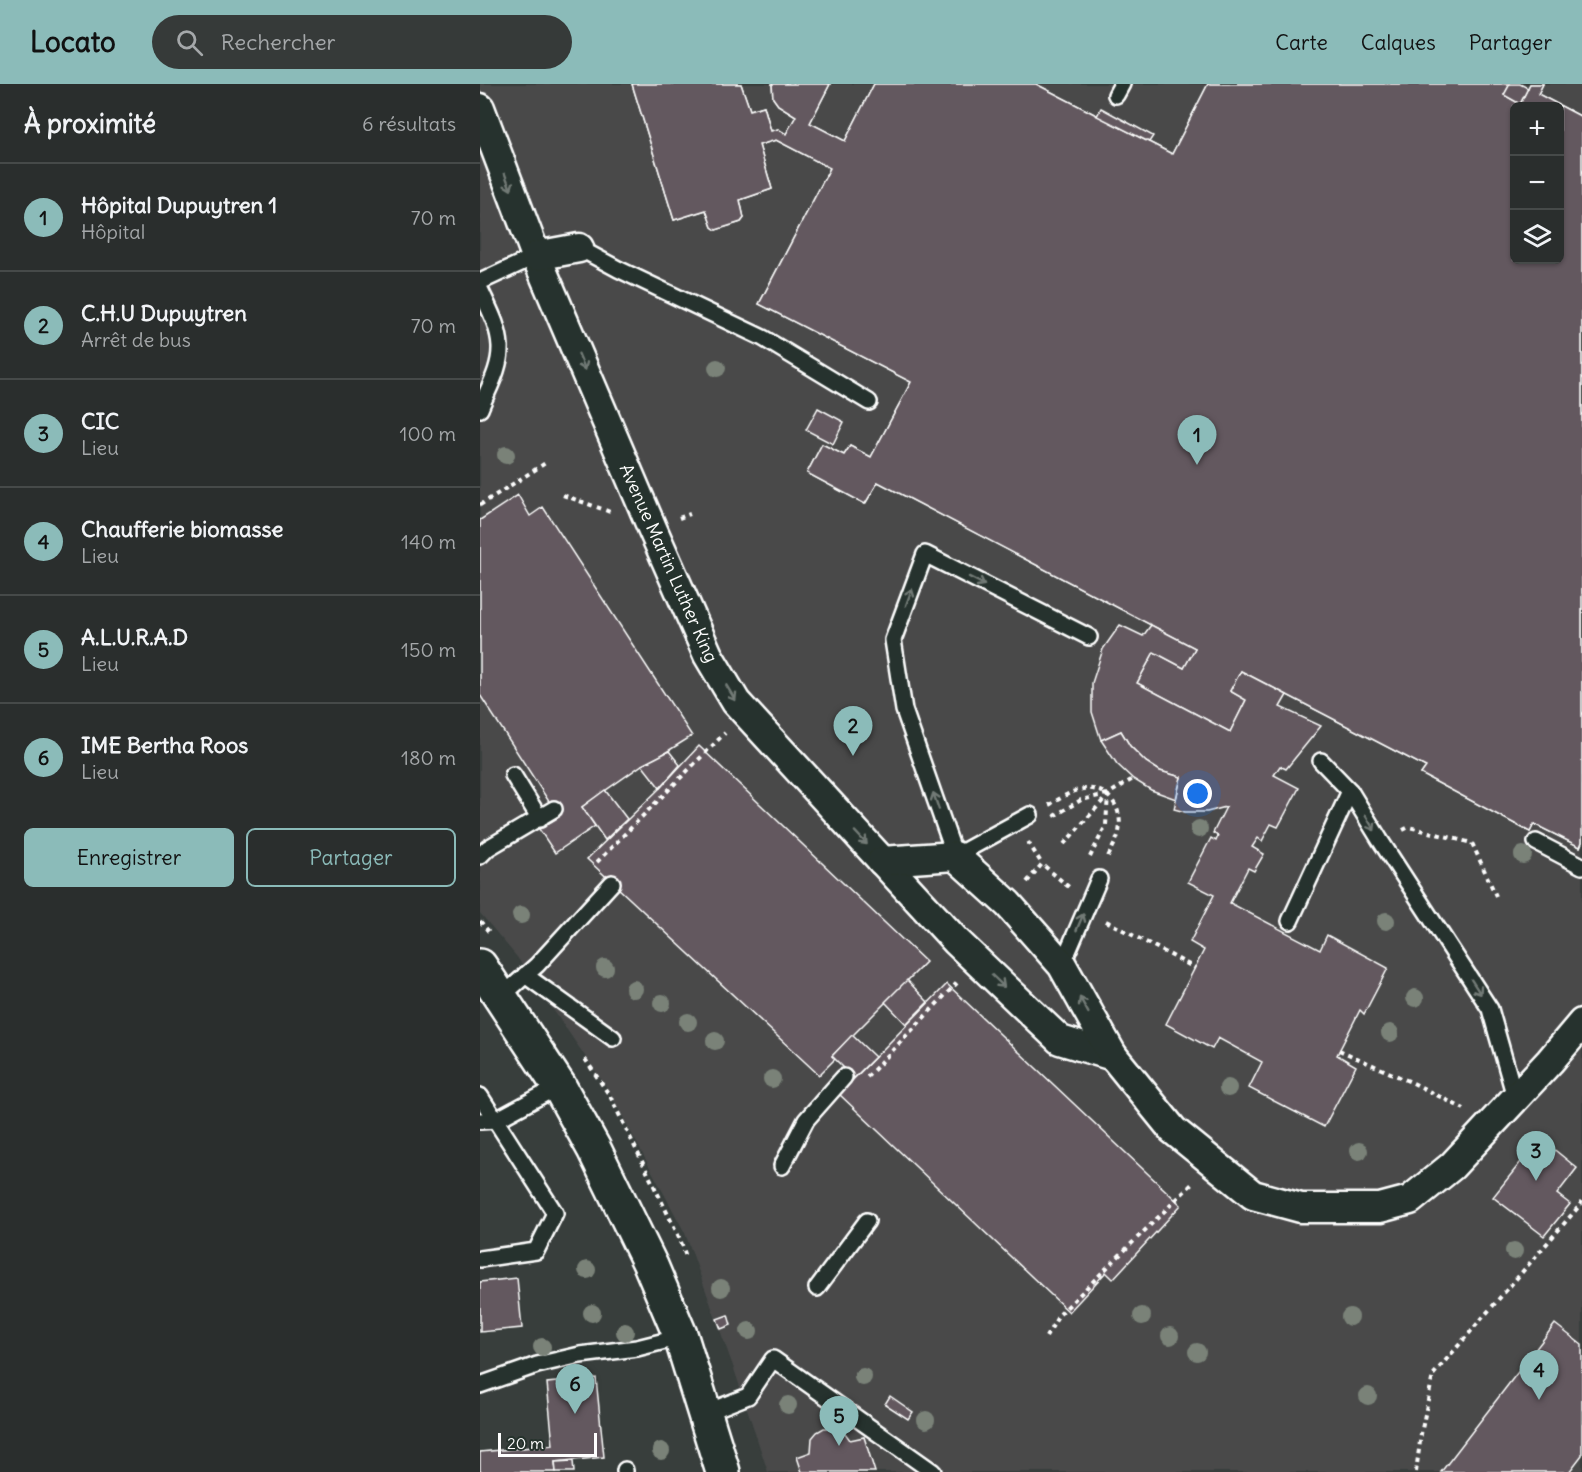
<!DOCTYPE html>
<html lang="fr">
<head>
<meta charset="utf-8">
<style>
  body { margin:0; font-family:Delius,sans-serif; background:#363a39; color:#f1f3f6 }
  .controls { position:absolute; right:18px; top:18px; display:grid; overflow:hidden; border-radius:9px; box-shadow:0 2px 4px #0004 }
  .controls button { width:54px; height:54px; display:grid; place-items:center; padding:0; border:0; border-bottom:2px solid #464a49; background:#2a2e2d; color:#f1f3f6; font:30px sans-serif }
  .scale { position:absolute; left:18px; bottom:15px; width:99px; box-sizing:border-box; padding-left:6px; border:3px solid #fff; border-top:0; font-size:16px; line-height:21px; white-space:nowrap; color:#fff; -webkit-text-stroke:4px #26332d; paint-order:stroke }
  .you { position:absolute; left:718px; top:710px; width:21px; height:21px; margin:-15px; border:4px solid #fff; border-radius:50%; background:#1a73e8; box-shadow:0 0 0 9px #1a73e833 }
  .badge { display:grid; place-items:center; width:39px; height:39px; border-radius:50%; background:#8bbbb9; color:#111; font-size:20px; font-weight:700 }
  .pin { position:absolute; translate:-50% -50px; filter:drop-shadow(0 2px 3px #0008) }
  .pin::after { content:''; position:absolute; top:32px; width:21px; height:18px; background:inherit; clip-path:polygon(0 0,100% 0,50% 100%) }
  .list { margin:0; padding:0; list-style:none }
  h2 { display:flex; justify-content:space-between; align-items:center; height:78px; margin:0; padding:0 24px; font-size:26px }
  h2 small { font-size:20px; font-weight:400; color:#a5a8aa }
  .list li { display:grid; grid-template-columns:39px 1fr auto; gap:18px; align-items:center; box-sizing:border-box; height:108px; padding:0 24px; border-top:2px solid #464a49 }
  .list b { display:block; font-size:22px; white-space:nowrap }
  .list p { margin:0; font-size:20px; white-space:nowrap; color:#a5a8aa }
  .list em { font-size:20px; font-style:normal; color:#a5a8aa }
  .actions { display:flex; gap:12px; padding:18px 24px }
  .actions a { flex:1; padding:14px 0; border:2px solid #8bbbb9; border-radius:9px; text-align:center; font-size:21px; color:#8bbbb9 }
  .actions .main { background:#8bbbb9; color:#111 }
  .icon { flex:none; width:33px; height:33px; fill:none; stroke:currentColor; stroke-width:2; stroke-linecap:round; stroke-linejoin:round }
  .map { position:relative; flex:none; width:1102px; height:1388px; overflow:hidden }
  header { display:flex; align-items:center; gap:36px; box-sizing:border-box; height:84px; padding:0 30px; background:#8bbbb9; color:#111 }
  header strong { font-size:28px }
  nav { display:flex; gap:33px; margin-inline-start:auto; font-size:21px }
  .search { width:420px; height:54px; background:#363a39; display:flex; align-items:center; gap:15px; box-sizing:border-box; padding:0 21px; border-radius:33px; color:#a5a8aa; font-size:22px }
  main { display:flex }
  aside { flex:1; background:#2a2e2d }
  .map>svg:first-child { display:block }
</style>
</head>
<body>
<header>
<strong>Locato</strong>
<div class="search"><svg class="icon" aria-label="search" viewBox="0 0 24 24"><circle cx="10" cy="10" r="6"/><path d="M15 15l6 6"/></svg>Rechercher</div>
<nav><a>Carte</a><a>Calques</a><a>Partager</a></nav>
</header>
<main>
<aside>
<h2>À proximité<small>6 résultats</small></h2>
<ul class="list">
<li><span class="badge">1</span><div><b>Hôpital Dupuytren 1</b><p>Hôpital</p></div><em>70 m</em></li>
<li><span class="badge">2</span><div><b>C.H.U Dupuytren</b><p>Arrêt de bus</p></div><em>70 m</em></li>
<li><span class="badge">3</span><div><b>CIC</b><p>Lieu</p></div><em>100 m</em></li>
<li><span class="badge">4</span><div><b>Chaufferie biomasse</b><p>Lieu</p></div><em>140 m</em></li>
<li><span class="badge">5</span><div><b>A.L.U.R.A.D</b><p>Lieu</p></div><em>150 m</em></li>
<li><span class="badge">6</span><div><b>IME Bertha Roos</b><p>Lieu</p></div><em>180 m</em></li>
</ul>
<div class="actions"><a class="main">Enregistrer</a><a>Partager</a></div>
</aside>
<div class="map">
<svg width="1102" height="1388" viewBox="0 0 1102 1388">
  <rect width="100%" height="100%" fill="#383e3c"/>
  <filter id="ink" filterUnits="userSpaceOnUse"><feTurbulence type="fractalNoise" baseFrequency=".0167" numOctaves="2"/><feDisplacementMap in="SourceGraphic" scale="12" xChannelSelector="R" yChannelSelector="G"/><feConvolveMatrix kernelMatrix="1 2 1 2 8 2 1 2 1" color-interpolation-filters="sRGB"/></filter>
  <g filter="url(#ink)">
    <path fill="#494a4a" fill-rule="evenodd" d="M 0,0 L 1102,0 L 1102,1388 L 288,1388 L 254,1285 L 205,1149 L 129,1007 L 37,873 L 0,829 ZM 1034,22 L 1080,22 L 1080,176 L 1034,176 Z"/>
    <g fill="#63595e" stroke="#fff" stroke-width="1.5" fill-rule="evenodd">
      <path d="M 152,0 L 261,0 L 270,26 L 284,22 L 291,47 L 298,45 L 306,50 L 316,32 L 298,21 L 293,14 L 292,0 L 350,0 L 330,39 L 365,57 L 394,0 L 556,0 L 692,70 L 728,0 L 1030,0 L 1024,11 L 1040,20 L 1050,0 L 1063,0 L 1058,10 L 1102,33 L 1102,758 L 1100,763 L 1054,740 L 1050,748 L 941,690 L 946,683 L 761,587 L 750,607 L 766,616 L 750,648 L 657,599 L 674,568 L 704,584 L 715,564 L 398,398 L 385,420 L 327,389 L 342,360 L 364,371 L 370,362 L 391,373 L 431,298 L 279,220 L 350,84 L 296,56 L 279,61 L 292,105 L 260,116 L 264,134 L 261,138 L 236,146 L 232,143 L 226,126 L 194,136 ZM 1034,22 L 1080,22 L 1080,176 L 1034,176 Z"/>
      <path d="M 152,0 L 261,0 L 270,26 L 284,22 L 291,47 L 298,45 L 306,50 L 316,32 L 298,21 L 293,14 L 292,0 L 350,0 L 330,39 L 365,57 L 394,0 L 556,0 L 692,70 L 728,0 L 1030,0 L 1024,11 L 1040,20 L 1050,0 L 1063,0 L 1058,10 L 1102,33 L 1102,758 L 1100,763 L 1054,740 L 1050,748 L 941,690 L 946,683 L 761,587 L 750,607 L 766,616 L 750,648 L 657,599 L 674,568 L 704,584 L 715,564 L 398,398 L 385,420 L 327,389 L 342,360 L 364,371 L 370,362 L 391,373 L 431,298 L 279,220 L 350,84 L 296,56 L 279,61 L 292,105 L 260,116 L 264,134 L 261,138 L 236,146 L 232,143 L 226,126 L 194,136 ZM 1034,22 L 1080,22 L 1080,176 L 1034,176 Z"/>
      <polygon points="1030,0 1040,0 1048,4 1040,20 1024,11"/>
      <polygon points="621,24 673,52 669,58 617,32"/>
      <polygon points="338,324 364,338 353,360 326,346"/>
      <polygon points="38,411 50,432 63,423 212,652 180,672 162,681 102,723 115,742 75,769 59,745 79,733 0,611 0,436"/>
      <polygon points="640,541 663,552 671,541 715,564 704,584 674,568 657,599 750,648 766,616 750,607 761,587 807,611 800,623 841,642 806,685 800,682 794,691 819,704 798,743 791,740 782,757 778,754 772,763 784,770 774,787 768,784 750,819 840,866 847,851 908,884 884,930 880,926 857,971 876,982 844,1043 769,1004 782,978 738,954 732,965 686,940 724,866 710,858 734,811 708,798 731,754 736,757 738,752 733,749 746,723 727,728 705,728 694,725 701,693 680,687 666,678 650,662 641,647 621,656 612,628 612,599 623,565"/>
      <polygon points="641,647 650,662 666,678 680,687 701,693 696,715 671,706 653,695 637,680 621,656"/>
      <polygon points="219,662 446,878 352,972 355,975 339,991 107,775 180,704"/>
      <polygon points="189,667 200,681 180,704 162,681"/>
      <polygon points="125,706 147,735 125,756 102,723"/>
      <polygon points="427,896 448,918 426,940 405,918"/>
      <polygon points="467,900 701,1121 633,1195 626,1188 589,1228 359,1010"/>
      <polygon points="372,951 395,973 374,994 352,972"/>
      <polygon points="1060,1054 1097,1084 1077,1110 1090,1120 1064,1152 1013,1113"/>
      <polygon points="37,1194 42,1244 0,1248 0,1198"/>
      <polygon points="248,1231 251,1241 241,1245 237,1235"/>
      <polygon points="1075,1240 1102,1261 1102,1371 1089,1388 961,1388"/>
      <polygon points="116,1294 124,1373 75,1378 76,1388 0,1388 0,1368 73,1361 67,1299"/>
      <polygon points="410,1312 433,1328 428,1335 405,1320"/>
      <polygon points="344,1344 359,1344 365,1349 370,1356 384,1353 395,1388 322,1388 317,1373 331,1368 332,1354 337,1348"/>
      <polygon points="93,1377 94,1388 76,1388 75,1378"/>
    </g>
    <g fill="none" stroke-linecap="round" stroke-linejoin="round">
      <defs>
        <g id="lane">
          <polyline points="636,11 642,0"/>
          <polyline points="99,164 138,185 283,254 389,318"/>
          <polyline points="0,198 56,172"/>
          <path d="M 0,205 C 8,223 19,242 20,262 C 21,284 8,305 0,325"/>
          <polyline points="841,677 870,707 900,756 1010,925 1035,1013"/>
          <polyline points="33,691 60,735"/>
          <polyline points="550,731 475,772 424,626 413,556 445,470 609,553"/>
          <polyline points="1056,758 1102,782"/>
          <polyline points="0,772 8,764 74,725"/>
          <polyline points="810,837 870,707"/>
          <polyline points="582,881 619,795"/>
          <polyline points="45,891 133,954"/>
          <polyline points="21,913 57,881 132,799"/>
          <polyline points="0,1012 75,1129 56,1167 0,1175"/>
          <polyline points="0,1037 16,1036 79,1002"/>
          <polyline points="302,1082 326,1036 364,993"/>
          <polyline points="337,1204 387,1137"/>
          <polyline points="0,1301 57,1281 100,1271 157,1264 201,1253"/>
          <polyline points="225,1329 268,1312 293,1275 453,1388"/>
          <polyline points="145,1386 145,1388"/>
        </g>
        <g id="street">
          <polyline points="0,24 56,172 172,444 228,571 256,618 476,857 580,956 633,972"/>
          <polyline points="56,172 99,164"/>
          <polyline points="402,777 475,772 528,820 582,881 633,972 693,1046 773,1111 821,1124 900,1124 930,1116 972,1082 1070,977 1102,939"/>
        </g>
        <polyline id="secondary" points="0,882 79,1002 114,1065 171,1182 201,1253 243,1388"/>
      </defs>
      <use href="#lane" stroke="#fff" stroke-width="20"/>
      <use href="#street" stroke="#fff" stroke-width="33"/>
      <use href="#secondary" stroke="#fff" stroke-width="38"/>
      <g stroke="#fff" stroke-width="4" stroke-dasharray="4.5 4.5" stroke-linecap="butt">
        <polyline points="83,411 133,429"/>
        <polyline points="0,421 67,378"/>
        <polyline points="199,434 210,430"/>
        <path d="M 569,721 C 578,716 589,708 599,706 C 626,699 644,723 639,748 C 637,757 631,766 627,775"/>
        <polyline points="574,732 601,716 627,710"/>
        <polyline points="923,746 929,743 992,759 1016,812"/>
        <polyline points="548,758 562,780"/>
        <polyline points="584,760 628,711"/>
        <polyline points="610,773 626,741 628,710 653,695"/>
        <polyline points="117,778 245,649"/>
        <polyline points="547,798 562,780 590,804"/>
        <polyline points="0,837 10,849"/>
        <polyline points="626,837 715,884"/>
        <polyline points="859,966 933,999 984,1025"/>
        <polyline points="105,975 130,1012 200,1155 206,1173"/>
        <polyline points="387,993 477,899"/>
        <polyline points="566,1253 579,1231 712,1100"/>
        <polyline points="936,1388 941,1350 953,1291 1101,1120 1102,1117"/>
      </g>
      <use href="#lane" stroke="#26332d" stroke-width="15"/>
      <use href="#street" stroke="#26332d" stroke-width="28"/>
      <use href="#secondary" stroke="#26332d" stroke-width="33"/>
    </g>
    <g fill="#7a8278">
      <circle cx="237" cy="284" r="9"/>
      <circle cx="26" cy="371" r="9"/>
      <circle cx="719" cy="745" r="9"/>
      <circle cx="1043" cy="771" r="9"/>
      <circle cx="41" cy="831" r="9"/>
      <circle cx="906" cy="837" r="9"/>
      <circle cx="125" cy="884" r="9"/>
      <circle cx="154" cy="905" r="9"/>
      <circle cx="935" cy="914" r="9"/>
      <circle cx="182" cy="919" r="9"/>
      <circle cx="208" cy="938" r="9"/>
      <circle cx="910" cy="949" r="9"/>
      <circle cx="235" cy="957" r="9"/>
      <circle cx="292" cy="995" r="9"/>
      <circle cx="748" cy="1004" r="9"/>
      <circle cx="879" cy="1067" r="9"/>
      <circle cx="1034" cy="1167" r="9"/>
      <circle cx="107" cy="1186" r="9"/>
      <circle cx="241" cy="1204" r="9"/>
      <circle cx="112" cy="1229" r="9"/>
      <circle cx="662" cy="1232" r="9"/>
      <circle cx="870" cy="1233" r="9"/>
      <circle cx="269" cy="1247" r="9"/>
      <circle cx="145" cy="1248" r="9"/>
      <circle cx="690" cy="1252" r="9"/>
      <circle cx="62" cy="1263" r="9"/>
      <circle cx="717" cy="1268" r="9"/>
      <circle cx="383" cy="1293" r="9"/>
      <circle cx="888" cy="1312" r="9"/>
      <circle cx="308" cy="1321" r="9"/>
      <circle cx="446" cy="1336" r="9"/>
      <circle cx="181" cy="1367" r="9"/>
    </g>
    <defs><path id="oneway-shaft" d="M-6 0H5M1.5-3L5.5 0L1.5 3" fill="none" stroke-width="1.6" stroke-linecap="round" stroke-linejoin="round" transform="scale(1.5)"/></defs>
    <g stroke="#727a76">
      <use href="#oneway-shaft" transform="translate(28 98) rotate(69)"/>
      <use href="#oneway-shaft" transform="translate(102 278) rotate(67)"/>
      <use href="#oneway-shaft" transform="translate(497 497) rotate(27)"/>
      <use href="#oneway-shaft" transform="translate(429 513) rotate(-70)"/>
      <use href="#oneway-shaft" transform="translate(251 609) rotate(59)"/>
      <use href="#oneway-shaft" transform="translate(456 717) rotate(-109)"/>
      <use href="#oneway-shaft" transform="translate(890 739) rotate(59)"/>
      <use href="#oneway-shaft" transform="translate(381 754) rotate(47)"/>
      <use href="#oneway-shaft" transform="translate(600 838) rotate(-67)"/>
      <use href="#oneway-shaft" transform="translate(518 897) rotate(44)"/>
      <use href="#oneway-shaft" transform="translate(996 903) rotate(57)"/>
      <use href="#oneway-shaft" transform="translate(604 921) rotate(-119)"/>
    </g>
  </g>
  <g text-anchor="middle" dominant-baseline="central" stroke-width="4.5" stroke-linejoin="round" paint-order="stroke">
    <g font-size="18" fill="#fff" stroke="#26332d">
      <text transform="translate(189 479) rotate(66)">Avenue Martin Luther King</text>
    </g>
  </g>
</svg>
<div class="controls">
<button>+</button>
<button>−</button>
<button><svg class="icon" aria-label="layers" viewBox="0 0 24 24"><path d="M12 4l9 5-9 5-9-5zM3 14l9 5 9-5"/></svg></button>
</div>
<div class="scale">20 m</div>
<div class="you"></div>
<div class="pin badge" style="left:717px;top:381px">1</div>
<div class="pin badge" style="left:373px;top:672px">2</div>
<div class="pin badge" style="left:1056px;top:1097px">3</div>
<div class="pin badge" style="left:1059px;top:1316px">4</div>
<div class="pin badge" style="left:359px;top:1362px">5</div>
<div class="pin badge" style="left:95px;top:1330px">6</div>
</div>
</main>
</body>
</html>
